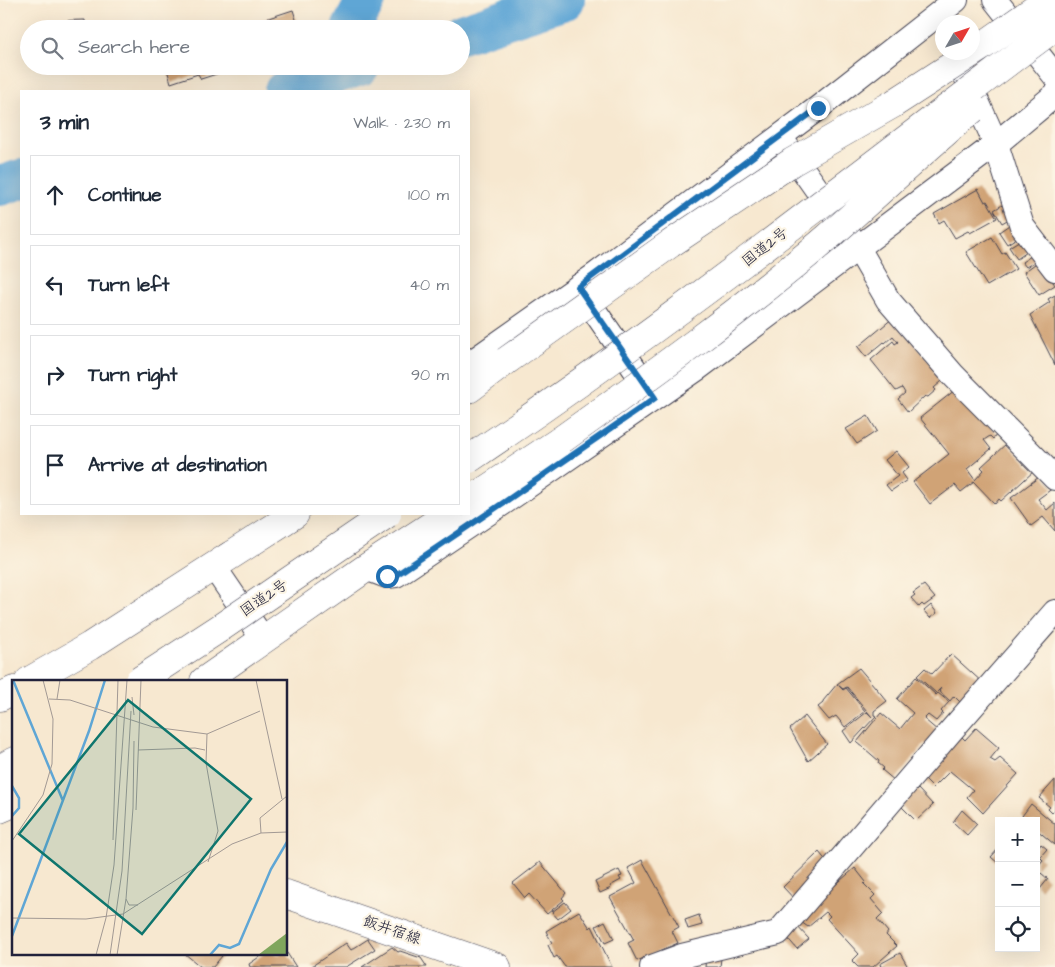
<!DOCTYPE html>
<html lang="en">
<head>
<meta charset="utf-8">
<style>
  body { margin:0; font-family:"Architects Daughter","Klee One",sans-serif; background:#f6f6f7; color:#1f2937 }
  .controls { position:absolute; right:15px; bottom:15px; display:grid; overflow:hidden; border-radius:0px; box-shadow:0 5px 20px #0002 }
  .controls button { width:45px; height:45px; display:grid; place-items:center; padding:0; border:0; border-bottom:1px solid #e0e1e3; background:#fff; color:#1f2937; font:25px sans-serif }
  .compass { position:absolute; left:935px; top:15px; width:45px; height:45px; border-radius:50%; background:#fff; box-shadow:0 5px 20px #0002; rotate:51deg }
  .stop { position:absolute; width:15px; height:15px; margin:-11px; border:4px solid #1f6fb2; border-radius:50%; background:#fff }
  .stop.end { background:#1f6fb2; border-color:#fff; box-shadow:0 1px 5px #0008 }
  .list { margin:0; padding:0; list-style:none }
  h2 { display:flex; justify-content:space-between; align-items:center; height:65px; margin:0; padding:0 20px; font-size:21px }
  h2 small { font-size:16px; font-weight:400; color:#747a83 }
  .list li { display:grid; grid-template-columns:32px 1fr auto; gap:15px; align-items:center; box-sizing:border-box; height:80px; margin:0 10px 10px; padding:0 10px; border:1px solid #e0e1e3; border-radius:0px }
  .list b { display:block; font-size:19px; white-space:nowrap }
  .list em { font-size:16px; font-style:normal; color:#747a83 }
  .icon { flex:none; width:28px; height:28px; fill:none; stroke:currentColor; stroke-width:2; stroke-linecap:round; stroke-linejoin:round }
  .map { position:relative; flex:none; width:1055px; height:967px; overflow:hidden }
  .search { position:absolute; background:#fff; box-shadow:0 5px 20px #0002; left:20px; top:20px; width:450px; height:55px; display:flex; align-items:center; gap:12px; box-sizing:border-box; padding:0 18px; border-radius:28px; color:#747a83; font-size:19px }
  .panel { position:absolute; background:#fff; box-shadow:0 5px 20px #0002; left:20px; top:90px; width:450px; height:425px; border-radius:0px }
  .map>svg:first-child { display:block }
</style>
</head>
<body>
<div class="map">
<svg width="1055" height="967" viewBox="0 0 1055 967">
  <rect width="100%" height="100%" fill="#fcf5e5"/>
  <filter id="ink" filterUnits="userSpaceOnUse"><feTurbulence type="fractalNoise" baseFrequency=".02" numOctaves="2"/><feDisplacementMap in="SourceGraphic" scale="10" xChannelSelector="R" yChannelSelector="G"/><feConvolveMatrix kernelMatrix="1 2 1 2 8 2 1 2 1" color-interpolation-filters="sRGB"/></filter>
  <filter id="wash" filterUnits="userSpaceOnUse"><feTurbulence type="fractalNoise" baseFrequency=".0096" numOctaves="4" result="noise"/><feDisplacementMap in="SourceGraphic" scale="20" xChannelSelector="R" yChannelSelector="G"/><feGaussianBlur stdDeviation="1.12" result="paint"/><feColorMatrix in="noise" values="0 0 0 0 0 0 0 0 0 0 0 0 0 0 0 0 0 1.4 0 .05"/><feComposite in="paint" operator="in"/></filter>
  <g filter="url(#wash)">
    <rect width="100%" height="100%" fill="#f7e8d0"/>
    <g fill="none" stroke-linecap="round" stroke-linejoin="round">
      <g stroke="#5fa6d5" stroke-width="40">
        <polyline points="351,29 366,0"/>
        <polyline points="461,34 565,0"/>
        <polyline points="284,91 360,66"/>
        <polyline points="0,186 21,179"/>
      </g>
    </g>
    <g id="blocks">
      <g fill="#d0a376">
        <polygon points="293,10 299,29 238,29 238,28"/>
        <polygon points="85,20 85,29 48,29 48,21"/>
        <polygon points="166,66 234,66 235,68 201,79 198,74 171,83"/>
        <polygon points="978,189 985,202 987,201 997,218 970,233 968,231 955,238 944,220 939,223 934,214"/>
        <polygon points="1009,201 1016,215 1002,223 994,210"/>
        <polygon points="1012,223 1020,236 1007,244 999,232"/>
        <polygon points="992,237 1002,254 1005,252 1016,269 987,286 966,252"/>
        <polygon points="1022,239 1030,250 1017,259 1009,247"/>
        <polygon points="1034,254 1038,260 1026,267 1022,262"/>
        <polygon points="1039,261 1055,285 1039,295 1024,272"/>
        <polygon points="1055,295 1055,365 1030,315 1050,302 1048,299"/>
        <polygon points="893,318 935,368 933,370 942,381 934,388 936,390 928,397 925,396 908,412 898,399 905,393 902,388 896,391 871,360 893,341 895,344 898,342 893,336 885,343 884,342 866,357 858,347"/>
        <polygon points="955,390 997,434 993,439 990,436 984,440 991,449 967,469 975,480 984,470 981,467 1007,443 1034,471 1001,501 999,499 995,504 974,482 961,492 955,485 930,504 913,482 949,454 920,418"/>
        <polygon points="868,416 877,431 857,444 846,429"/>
        <polygon points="896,451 909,467 902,473 907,480 891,491 886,485 898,476 885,460"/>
        <polygon points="1043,474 1053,488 1038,499 1047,510 1055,503 1055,531 1043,517 1031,526 1011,498"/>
        <polygon points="924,585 935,598 924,606 922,604 919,607 911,598 915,595 913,593"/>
        <polygon points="931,605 937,613 930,618 924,611"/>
        <polygon points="951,654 983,683 963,705 954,696 950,701 939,691 941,688 936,693 917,676 925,668 932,674"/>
        <polygon points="859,668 887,701 874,711 874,715 876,716 851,743 843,731 867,712 872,717 847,687 843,689 837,684"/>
        <polygon points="916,677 936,695 938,693 949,702 941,711 943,713 936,721 928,715 924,719 938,731 927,745 925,743 895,781 882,770 884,768 878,763 879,761 857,742 881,713 900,729 913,713 897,699"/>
        <polygon points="837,684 843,690 846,688 865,711 845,727 836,716 829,720 818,707 823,703 823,701"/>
        <polygon points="805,716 827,744 808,761 790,729"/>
        <polygon points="976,728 999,748 990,759 995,762 1000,758 1018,774 983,813 967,797 973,790 950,771 933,788 920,775 958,733 965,740"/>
        <polygon points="1055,780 1055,810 1052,813 1048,809 1050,807 1039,798"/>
        <polygon points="918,789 933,805 916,821 901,806"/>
        <polygon points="1031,804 1055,824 1055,845 1036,829 1036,821 1027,821 1022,816"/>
        <polygon points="962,810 977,824 967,835 953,822"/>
        <polygon points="1041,844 1047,849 1040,857 1043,860 1036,868 1036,851"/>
        <polygon points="999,848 999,864 991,857"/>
        <polygon points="819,852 832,868 797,902 783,887"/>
        <polygon points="642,860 679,927 672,931 678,943 637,961 628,943 634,940 610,897 636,883 628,868"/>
        <polygon points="540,862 566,893 562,898 564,900 547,914 529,894 525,898 513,883"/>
        <polygon points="855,868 866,882 864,884 875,895 871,899 883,913 877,919 888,932 886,935 897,946 873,967 858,967 852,961 859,954 827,919 830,916 826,912 808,927 801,922 825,894"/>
        <polygon points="619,870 622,876 619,877 621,880 610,886 611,888 600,893 595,882"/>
        <polygon points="1041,873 1048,879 1040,889 1036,885 1036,878"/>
        <polygon points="565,902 571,909 558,919 552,912"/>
        <polygon points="579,911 590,928 592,926 612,967 565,967 557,956 554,958 548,945 552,943 546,931"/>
        <polygon points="699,915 702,925 688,929 685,920"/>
        <polygon points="605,921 614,939 605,943 596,926"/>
        <polygon points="796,925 809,939 797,949 785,935"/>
        <polygon points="368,939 375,949 346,967 313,967 312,966 346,943 351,950"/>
        <polygon points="392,947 398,952 400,951 421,958 427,967 362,967"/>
        <polygon points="184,953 219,953 222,956 213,967 201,967"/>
        <polygon points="265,953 275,953 277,956 282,953 287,953 296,967 250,967 249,964"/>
        <polygon points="900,953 908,967 881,967 880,964"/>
        <polygon points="706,957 721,958 720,967 705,967"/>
      </g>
    </g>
  </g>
  <g filter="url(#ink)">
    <use href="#blocks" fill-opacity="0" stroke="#424051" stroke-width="1"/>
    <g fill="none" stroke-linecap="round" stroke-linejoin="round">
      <defs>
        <g id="street">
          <polyline points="995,0 1055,76"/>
          <polyline points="955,52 996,144 1022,226 1055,269"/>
          <polyline points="785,144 858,248 888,300 954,376 1055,478"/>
          <polyline points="578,287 654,397"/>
          <polyline points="469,364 594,276 818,108 956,0"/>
          <polyline points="228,555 214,567 263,639"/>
          <polyline points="366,568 387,576 396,575 506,501 698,368 996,144 1055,95"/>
          <polyline points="652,967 682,956 778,933 949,733 1055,612"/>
        </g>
        <g id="primary">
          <polyline points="0,786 14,796"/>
          <polyline points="286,894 497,967"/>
        </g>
        <g id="highway">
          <polyline points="469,389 506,361"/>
          <polyline points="469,501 561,440"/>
          <polyline points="29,681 90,646 295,514"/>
          <polyline points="204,681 366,568 449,514"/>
          <polyline points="0,697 14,690"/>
          <polyline points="0,769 14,761"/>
          <polyline points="0,809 14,803"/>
        </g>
      </defs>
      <use href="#street" stroke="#424051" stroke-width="26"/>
      <use href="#primary" stroke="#424051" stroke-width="29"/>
      <use href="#highway" stroke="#424051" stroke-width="29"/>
      <use href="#street" stroke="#fff" stroke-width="24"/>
      <use href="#primary" stroke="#fff" stroke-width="28"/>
      <use href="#highway" stroke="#fff" stroke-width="28"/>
      <defs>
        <g id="highway-bridge">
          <polyline points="506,361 670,244 792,162 893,104 981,47 1048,0"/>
          <path d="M 561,440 C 652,375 743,310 828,237 C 877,195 923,150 973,109"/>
          <path d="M 469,459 C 671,324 860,172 1055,27"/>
          <polyline points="139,681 220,628 387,514"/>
        </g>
      </defs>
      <use href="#highway-bridge" stroke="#424051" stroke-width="29" stroke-linecap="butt"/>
      <use href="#highway-bridge" stroke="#fff" stroke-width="28"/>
    </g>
  </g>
  <g fill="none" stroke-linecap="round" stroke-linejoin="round" filter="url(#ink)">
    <polyline stroke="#1f6fb2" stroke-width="6" points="387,576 396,575 506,501 655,398 578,287 818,108"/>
  </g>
  <g text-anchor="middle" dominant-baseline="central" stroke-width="4.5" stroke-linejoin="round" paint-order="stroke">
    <g font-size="15" fill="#22223b" stroke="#fcf5e5">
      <text transform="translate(765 247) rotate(-38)">国道2号</text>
      <text transform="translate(264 598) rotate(-34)">国道2号</text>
      <text transform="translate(392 930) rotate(19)">飯井宿線</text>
    </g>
  </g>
  <g transform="translate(12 680)">
    <rect width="275" height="275" fill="#f7e8d0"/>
    <path d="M 275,253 L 275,275 L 246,275 Z" fill="#80a65d"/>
    <path fill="none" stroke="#5fa6d5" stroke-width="2.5" d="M 1,0 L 51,121M 0,106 L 7,118 L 7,128 L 0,136M 0,256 L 77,51 L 93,0M 198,275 L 207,265 L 218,268 L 227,264 L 259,189 L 275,162"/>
    <path fill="none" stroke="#a29994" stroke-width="1" d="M 244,0 L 270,119M 120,17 L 122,35M 37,19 L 58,20 L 141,47 L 195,54 L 248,31M 45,19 L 48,0M 195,54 L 194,83 L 206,151 L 196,182M 126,70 L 183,68 L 193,70M 124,130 L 129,0M 249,153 L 248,138 L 275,116M 101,160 L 106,0M 0,161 L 31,115 L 40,84 L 41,39 L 31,0M 114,219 L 117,225 L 126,225M 0,238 L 74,239 L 111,234 L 220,164 L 249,153 L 275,152M 84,275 L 94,238 L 102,185 L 115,0M 98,275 L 110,191 L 119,31M 105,275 L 114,219 L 121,128 L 122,61"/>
    <path fill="#0f766e" fill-opacity="0.15" stroke="#0f766e" stroke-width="2.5" d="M 116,20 L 239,119 L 130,254 L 7,154 Z"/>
    <rect width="275" height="275" fill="none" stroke="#22223b" stroke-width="2.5"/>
  </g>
</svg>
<div class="controls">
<button>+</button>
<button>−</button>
<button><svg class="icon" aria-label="locate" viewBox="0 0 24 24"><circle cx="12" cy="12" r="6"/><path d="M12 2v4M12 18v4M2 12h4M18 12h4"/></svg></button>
</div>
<svg class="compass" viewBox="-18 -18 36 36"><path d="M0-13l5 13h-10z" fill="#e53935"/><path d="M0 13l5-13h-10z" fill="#747a83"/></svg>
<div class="stop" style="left:387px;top:576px"></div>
<div class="stop end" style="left:818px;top:108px"></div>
<div class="search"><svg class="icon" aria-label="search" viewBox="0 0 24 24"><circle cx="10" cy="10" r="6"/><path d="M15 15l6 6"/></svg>Search here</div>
<section class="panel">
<h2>3 min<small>Walk · 230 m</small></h2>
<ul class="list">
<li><svg class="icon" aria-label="ahead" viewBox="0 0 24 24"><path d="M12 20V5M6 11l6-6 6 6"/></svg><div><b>Continue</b></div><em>100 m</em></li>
<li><svg class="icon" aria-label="left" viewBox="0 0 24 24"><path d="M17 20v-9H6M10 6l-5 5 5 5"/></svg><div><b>Turn left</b></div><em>40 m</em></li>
<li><svg class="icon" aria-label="right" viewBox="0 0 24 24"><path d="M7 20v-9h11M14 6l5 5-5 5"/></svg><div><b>Turn right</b></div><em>90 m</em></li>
<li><svg class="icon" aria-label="arrive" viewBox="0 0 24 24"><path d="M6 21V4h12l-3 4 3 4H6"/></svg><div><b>Arrive at destination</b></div></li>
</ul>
</section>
</div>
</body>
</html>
